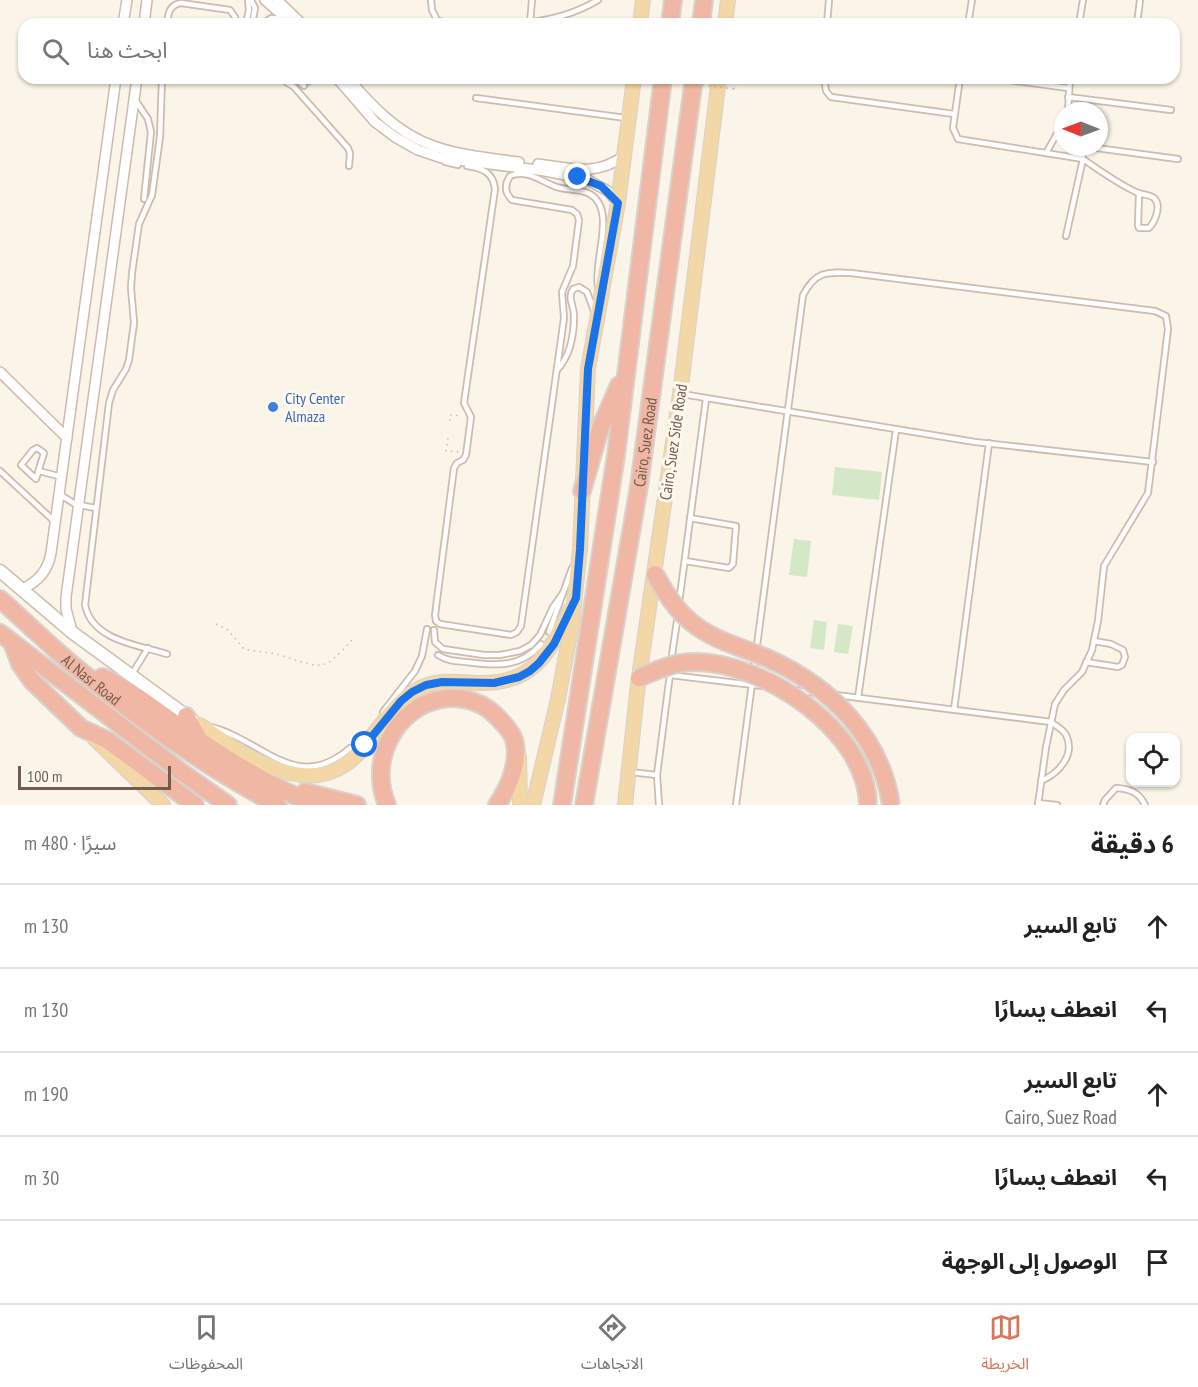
<!DOCTYPE html>
<html lang="ar">
<head>
<meta charset="utf-8">
<style>
  body { margin:0; font-family:"PT Sans Narrow","Noto Sans Arabic",sans-serif; background:#f6f6f6; color:#222; direction:rtl }
  .controls { position:absolute; right:18px; bottom:18px; display:grid; overflow:hidden; border-radius:12px; box-shadow:0 2px 4px #0004 }
  .controls button { width:54px; height:54px; display:grid; place-items:center; padding:0; border:0; border-bottom:2px solid #e0e0e0; background:#fff; color:#222; font:30px sans-serif }
  .compass { position:absolute; left:1054px; top:102px; width:54px; height:54px; border-radius:50%; background:#fff; box-shadow:0 2px 4px #0004; rotate:271deg }
  .scale { position:absolute; left:18px; bottom:15px; width:153px; box-sizing:border-box; padding-left:6px; border:3px solid #735b4e; border-top:0; font-size:16px; line-height:21px; white-space:nowrap; color:#735b4e; -webkit-text-stroke:4px #fef8ee; paint-order:stroke }
  .stop { position:absolute; width:18px; height:18px; margin:-14px; border:4px solid #1a73e8; border-radius:50%; background:#fff }
  .stop.end { background:#1a73e8; border-color:#fff; box-shadow:0 2px 6px #0008 }
  .list { margin:0; padding:0; list-style:none }
  h2 { display:flex; justify-content:space-between; align-items:center; height:78px; margin:0; padding:0 24px; font-size:26px }
  h2 small { font-size:20px; font-weight:400; color:#767676 }
  .list li { display:grid; grid-template-columns:39px 1fr auto; gap:18px; align-items:center; box-sizing:border-box; height:84px; padding:0 24px; border-top:2px solid #e0e0e0 }
  .list b { display:block; font-size:22px; white-space:nowrap }
  .list p { margin:0; font-size:20px; white-space:nowrap; color:#767676 }
  .list em { font-size:20px; font-style:normal; color:#767676 }
  .icon { flex:none; width:33px; height:33px; fill:none; stroke:currentColor; stroke-width:2; stroke-linecap:round; stroke-linejoin:round }
  .map { position:relative; flex:none; width:1198px; height:805px; overflow:hidden; direction:ltr }
  .search { position:absolute; background:#fff; box-shadow:0 2px 4px #0004; left:18px; right:18px; top:18px; height:66px; display:flex; align-items:center; gap:15px; box-sizing:border-box; padding:0 21px; border-radius:18px; color:#767676; font-size:22px }
  .sheet { height:498px; background:#fff }
  nav { display:flex; justify-content:space-around; align-items:center; box-sizing:border-box; height:84px; border-top:2px solid #e0e0e0; background:#fff; font-size:16px; color:#767676 }
  nav a { display:grid; justify-items:center; gap:3px }
  nav .on { color:#db7557 }
  .map>svg:first-child { display:block }
</style>
</head>
<body>
<div class="map">
<svg width="1198" height="805" viewBox="0 0 1198 805">
  <rect width="100%" height="100%" fill="#fbf4e8"/>
  <g fill="#d4e8c7">
    <polygon points="835,467 882,472 879,500 832,495"/>
    <polygon points="794,539 811,541 807,577 789,575"/>
    <polygon points="814,620 827,622 824,650 810,648"/>
    <polygon points="838,624 853,626 848,654 834,652"/>
  </g>
  <g fill="none" stroke-linecap="round" stroke-linejoin="round">
    <defs>
      <g id="lane">
        <polyline points="251,0 255,8 252,24"/>
        <polyline points="431,0 432,10 437,20 449,24"/>
        <polyline points="530,23 532,0"/>
        <path d="M 167,24 C 168,14 169,5 181,3 L 230,10 L 235,17 L 235,24"/>
        <polyline points="246,24 249,10 248,0"/>
        <polyline points="262,24 271,18 284,19"/>
        <path d="M 520,24 C 549,20 573,15 598,0"/>
        <polyline points="827,24 829,0"/>
        <polyline points="968,24 972,0"/>
        <polyline points="1079,24 1083,0"/>
        <polyline points="1137,24 1140,0"/>
        <path d="M 162,78 L 160,137 L 152,195 L 139,224 L 132,273 L 131,288 L 134,323 L 129,360 L 126,369 L 113,390 L 109,403 L 85,605 C 92,640 137,645 167,654"/>
        <polyline points="280,78 294,87 348,148 350,153 349,166"/>
        <polyline points="296,78 304,86"/>
        <polyline points="304,78 308,82"/>
        <polyline points="312,78 313,79"/>
        <polyline points="824,78 826,91 831,97 954,114"/>
        <path d="M 960,78 L 953,128 L 958,139 L 1083,159 C 1100,171 1117,183 1136,192 C 1141,195 1149,194 1154,198 C 1162,205 1155,222 1149,228 L 1139,228 L 1138,226 L 1139,194"/>
        <polyline points="994,78 1068,88"/>
        <polyline points="1068,97 1171,110"/>
        <polyline points="476,98 626,118"/>
        <polyline points="136,101 148,119 151,132 144,199"/>
        <polyline points="1068,111 1070,78"/>
        <polyline points="1089,147 1178,159"/>
        <polyline points="1046,153 1063,123"/>
        <polyline points="445,162 458,165"/>
        <path d="M 467,166 C 482,168 493,172 495,189 L 464,403 L 471,417 L 466,455 L 463,460 L 457,463 L 454,468 L 435,615 L 436,621 L 440,624 L 511,635 L 517,632 L 521,626 L 564,318 L 562,292 L 573,266 L 579,220 L 577,214 L 572,210 L 512,200 C 505,193 504,185 510,176 C 526,169 539,180 554,186 C 565,191 579,188 590,194 C 617,210 593,260 598,286"/>
        <polyline points="1066,236 1083,159 1079,147"/>
        <path d="M 557,370 C 570,356 574,335 574,316 C 574,306 567,298 573,289 L 579,287 L 587,292 L 594,311"/>
        <polyline points="682,394 975,442 1153,462"/>
        <polygon points="37,448 44,453 36,479 21,465 33,450"/>
        <polyline points="0,471 54,521"/>
        <polyline points="39,471 62,477"/>
        <polyline points="59,494 75,504 95,508"/>
        <polyline points="685,561 729,568 733,564 736,526 690,518"/>
        <polyline points="679,603 706,399"/>
        <polyline points="434,630 435,642 443,649 484,655 500,655 520,651 531,645 540,635 553,607 563,593"/>
        <polyline points="549,632 572,568"/>
        <path d="M 438,655 C 447,661 456,661 466,662 C 495,666 521,668 541,644"/>
        <polyline points="671,662 678,614"/>
        <polyline points="1086,662 1118,667 1122,665 1125,657 1123,650 1111,644 1094,641"/>
        <polyline points="132,674 148,648"/>
        <polyline points="670,675 762,686"/>
        <polyline points="794,690 816,693"/>
        <path d="M 836,695 L 1051,722 C 1056,726 1063,729 1066,735 C 1076,755 1058,774 1041,781"/>
        <polyline points="858,698 896,430"/>
        <polyline points="954,710 989,443"/>
        <polyline points="383,712 415,671 422,656 427,629"/>
        <path d="M 211,727 C 263,740 297,795 350,748"/>
        <polyline points="630,772 657,775"/>
        <polyline points="1038,803 1057,805"/>
        <polyline points="659,805 657,775 670,674"/>
        <path d="M 736,805 L 803,295 C 816,271 826,272 851,273 L 1155,311 L 1166,316 L 1168,329 L 1148,493 L 1104,566 L 1098,621 L 1092,650 L 1082,672 L 1064,690 L 1055,704 L 1046,747 L 1038,805"/>
        <path d="M 1103,805 L 1105,800 L 1116,788 C 1130,789 1139,792 1145,805"/>
      </g>
      <g id="street">
        <polyline points="265,0 292,24"/>
        <polyline points="277,0 302,24"/>
        <polyline points="123,24 127,0"/>
        <polyline points="144,24 147,0"/>
        <polyline points="337,78 375,122 395,137 418,150 442,158 545,171 586,179 608,191 618,203"/>
        <path d="M 348,78 C 405,146 434,152 519,162"/>
        <path d="M 538,164 C 571,168 597,177 625,155"/>
        <polyline points="0,372 67,438"/>
        <path d="M 22,589 C 38,582 48,571 51,553 L 116,78"/>
        <polyline points="72,631 66,609 66,597 137,78"/>
      </g>
      <polyline id="secondary" points="0,571 73,633 192,720"/>
      <g id="primary">
        <polyline points="640,24 643,0"/>
        <polyline points="725,24 728,0"/>
        <path d="M 200,725 C 238,751 300,797 346,764 C 360,755 369,740 379,727 C 393,710 406,692 427,685 C 443,680 460,682 477,683 C 533,685 548,655 570,610"/>
        <polyline points="94,738 163,805"/>
        <polyline points="519,757 520,805"/>
        <polyline points="533,805 558,699 572,623 580,549 588,369 618,203 634,78"/>
        <polyline points="625,805 638,684 680,394 719,78"/>
      </g>
      <g id="highway">
        <polyline points="670,24 673,0"/>
        <polyline points="701,24 704,0"/>
        <polyline points="582,491 600,429 619,385"/>
        <path id="s1" d="M 0,599 C 26,622 51,647 78,669 C 140,720 207,768 278,805"/>
        <polyline points="0,633 180,771 228,805"/>
        <polyline points="13,645 20,664 32,681 81,728 107,740 195,805"/>
        <path d="M 102,677 C 130,689 154,709 180,727 C 220,755 271,788 317,805"/>
        <polyline points="186,716 199,739"/>
        <polyline points="305,792 357,805"/>
        <path d="M 387,805 C 378,783 379,759 390,738 C 411,696 468,682 501,721 C 507,727 514,736 515,744 C 519,764 508,789 497,805"/>
        <polyline points="562,805 616,455 663,78"/>
        <path id="s2" d="M 584,805 L 639,486 L 694,78"/>
      </g>
    </defs>
    <use href="#lane" stroke="#ccbcaf" stroke-width="8"/>
    <use href="#street" stroke="#ccbcaf" stroke-width="12"/>
    <use href="#secondary" stroke="#d0beaf" stroke-width="15"/>
    <use href="#primary" stroke="#d8d1cd" stroke-width="16"/>
    <use href="#highway" stroke="#d8d1cd" stroke-width="20"/>
    <g stroke="#d3b7a4" stroke-width="1.5" stroke-dasharray="1.5 4.5" stroke-linecap="butt">
      <polyline points="734,89 736,78"/>
      <polyline points="450,421 450,415 462,416"/>
      <polyline points="448,438 446,451 459,452"/>
      <path d="M 216,624 L 228,630 L 244,649 C 258,652 272,652 286,657 C 325,669 323,671 352,640"/>
    </g>
    <use href="#lane" stroke="#fff" stroke-width="4.5"/>
    <use href="#street" stroke="#fff" stroke-width="9"/>
    <use href="#secondary" stroke="#fff" stroke-width="12"/>
    <use href="#primary" stroke="#f4d7a6" stroke-width="14"/>
    <use href="#highway" stroke="#f0b8a4" stroke-width="16"/>
    <defs>
      <g id="highway-bridge">
        <path d="M 655,574 C 665,592 675,609 691,622 C 714,641 742,647 769,659 C 831,687 881,737 891,805"/>
        <path d="M 639,678 C 657,670 674,662 695,662 C 764,662 867,731 868,805"/>
      </g>
    </defs>
    <use href="#highway-bridge" stroke="#d8d1cd" stroke-width="20" stroke-linecap="butt"/>
    <polyline stroke="#d3b7a4" stroke-width="1.5" stroke-dasharray="1.5 4.5" stroke-linecap="butt" points="643,78 734,89"/>
    <use href="#highway-bridge" stroke="#f0b8a4" stroke-width="16"/>
  </g>
  <g fill="none" stroke-linecap="round" stroke-linejoin="round">
    <polyline stroke="#1a73e8" stroke-width="8" points="365,745 401,701 412,692 426,685 442,682 494,683 519,677 530,671 539,663 554,644 576,598 580,549 588,369 618,203 601,186 578,177"/>
  </g>
  <circle fill="#3f7fe0" stroke="#fef8ee" stroke-width="2" cx="273" cy="407" r="6"/>
  <g text-anchor="middle" dominant-baseline="central" stroke-width="6" stroke-linejoin="round" paint-order="stroke">
    <g font-size="16" fill="#366cbe" stroke="#fef8ee" text-anchor="start">
      <text x="285" y="398">City Center<tspan x="285" dy="18">Almaza</tspan></text>
    </g>
    <g font-size="16" fill="#735b4e" stroke="#fef8ee">
      <text stroke="none"><textPath href="#s2" startOffset="368">Cairo, Suez Road</textPath></text>
      <text transform="translate(673 442) rotate(-82)">Cairo, Suez Side Road</text>
      <text stroke="none"><textPath href="#s1" startOffset="122">Al Nasr Road</textPath></text>
    </g>
  </g>
</svg>
<div class="controls">
<button><svg class="icon" aria-label="locate" viewBox="0 0 24 24"><circle cx="12" cy="12" r="6"/><path d="M12 2v4M12 18v4M2 12h4M18 12h4"/></svg></button>
</div>
<svg class="compass" viewBox="-18 -18 36 36"><path d="M0-13l5 13h-10z" fill="#e53935"/><path d="M0 13l5-13h-10z" fill="#767676"/></svg>
<div class="scale">100 m</div>
<div class="stop" style="left:365px;top:745px"></div>
<div class="stop end" style="left:578px;top:177px"></div>
<div class="search"><svg class="icon" aria-label="search" viewBox="0 0 24 24"><circle cx="10" cy="10" r="6"/><path d="M15 15l6 6"/></svg>ابحث هنا</div>
</div>
<section class="sheet">
<h2>6 دقيقة<small>سيرًا · 480 m</small></h2>
<ul class="list">
<li><svg class="icon" aria-label="ahead" viewBox="0 0 24 24"><path d="M12 20V5M6 11l6-6 6 6"/></svg><div><b>تابع السير</b></div><em>130 m</em></li>
<li><svg class="icon" aria-label="left" viewBox="0 0 24 24"><path d="M17 20v-9H6M10 6l-5 5 5 5"/></svg><div><b>انعطف يسارًا</b></div><em>130 m</em></li>
<li><svg class="icon" aria-label="ahead" viewBox="0 0 24 24"><path d="M12 20V5M6 11l6-6 6 6"/></svg><div><b>تابع السير</b><p>Cairo, Suez Road</p></div><em>190 m</em></li>
<li><svg class="icon" aria-label="left" viewBox="0 0 24 24"><path d="M17 20v-9H6M10 6l-5 5 5 5"/></svg><div><b>انعطف يسارًا</b></div><em>30 m</em></li>
<li><svg class="icon" aria-label="arrive" viewBox="0 0 24 24"><path d="M6 21V4h12l-3 4 3 4H6"/></svg><div><b>الوصول إلى الوجهة</b></div></li>
</ul>
</section>
<nav>
<a class="on"><svg class="icon" aria-label="map" viewBox="0 0 24 24"><path d="M3 6l6-2 6 2 6-2v14l-6 2-6-2-6 2zM9 4v14M15 6v14"/></svg>الخريطة</a>
<a><svg class="icon" aria-label="directions" viewBox="0 0 24 24"><path d="M12 3l9 9-9 9-9-9zM9 14v-3h6M13 9l2 2-2 2"/></svg>الاتجاهات</a>
<a><svg class="icon" aria-label="saved" viewBox="0 0 24 24"><path d="M7 4h10v16l-5-4-5 4z"/></svg>المحفوظات</a>
</nav>
</body>
</html>
